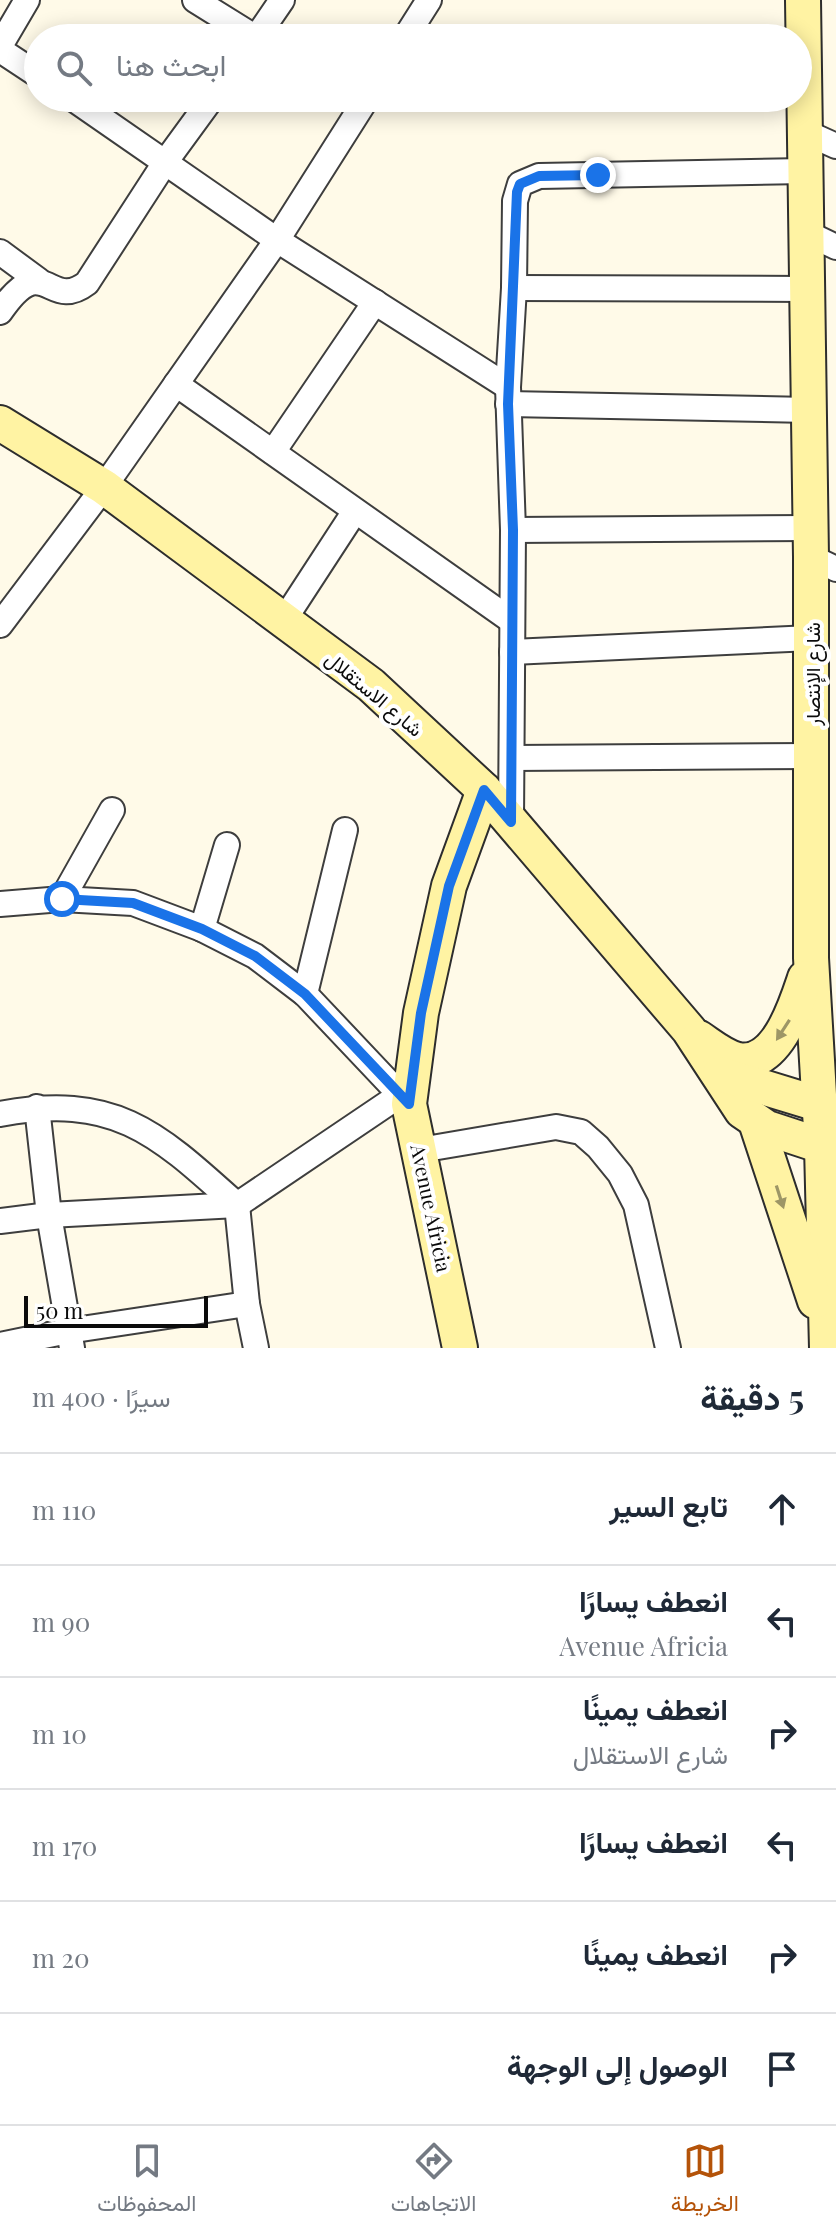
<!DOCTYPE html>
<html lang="ar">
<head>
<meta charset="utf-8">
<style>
  body { margin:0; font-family:"Playfair Display",Vazirmatn,serif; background:#f6f6f7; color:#1f2937; direction:rtl }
  .scale { position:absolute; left:24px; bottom:20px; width:184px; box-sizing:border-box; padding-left:8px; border:4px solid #0b0b0b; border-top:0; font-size:22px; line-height:28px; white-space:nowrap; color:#0b0b0b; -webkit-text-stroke:6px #fff; paint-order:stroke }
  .stop { position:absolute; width:24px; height:24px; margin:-18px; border:6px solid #1a73e8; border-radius:50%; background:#fff }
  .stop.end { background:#1a73e8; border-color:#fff; box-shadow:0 2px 8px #0008 }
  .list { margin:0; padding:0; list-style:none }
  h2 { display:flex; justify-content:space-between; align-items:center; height:104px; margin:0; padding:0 32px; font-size:34px }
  h2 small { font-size:26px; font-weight:400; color:#747a83 }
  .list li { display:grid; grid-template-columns:52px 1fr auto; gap:24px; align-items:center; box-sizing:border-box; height:112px; padding:0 32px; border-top:2px solid #e0e1e3 }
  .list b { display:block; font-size:30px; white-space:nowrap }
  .list p { margin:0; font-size:26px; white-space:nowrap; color:#747a83 }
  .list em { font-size:26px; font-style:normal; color:#747a83 }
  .icon { flex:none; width:44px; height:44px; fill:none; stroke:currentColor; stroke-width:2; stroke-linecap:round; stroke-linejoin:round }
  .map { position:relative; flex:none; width:836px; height:1348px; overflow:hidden; direction:ltr }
  .search { position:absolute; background:#fff; box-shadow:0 4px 20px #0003; left:24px; right:24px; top:24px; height:88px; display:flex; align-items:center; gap:20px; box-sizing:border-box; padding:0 28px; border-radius:44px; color:#747a83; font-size:30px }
  .sheet { height:776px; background:#fff }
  nav { display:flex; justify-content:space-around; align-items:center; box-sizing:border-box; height:112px; border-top:2px solid #e0e1e3; background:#fff; font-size:22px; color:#747a83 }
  nav a { display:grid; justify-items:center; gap:4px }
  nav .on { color:#b45309 }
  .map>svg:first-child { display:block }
</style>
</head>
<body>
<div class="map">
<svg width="836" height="1348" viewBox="0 0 836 1348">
  <rect width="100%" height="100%" fill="#fffae8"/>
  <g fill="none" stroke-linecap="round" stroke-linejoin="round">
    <defs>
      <g id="street">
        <polyline points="195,0 256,38"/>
        <polyline points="256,38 282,0"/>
        <polyline points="405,38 429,0"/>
        <polyline points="0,46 27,0"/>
        <polyline points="0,50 38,75"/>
        <polyline points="72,98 277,240 508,387"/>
        <polyline points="805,132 836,146"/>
        <polyline points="807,233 836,247"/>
        <polyline points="0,252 38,280"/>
        <polyline points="514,288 807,289"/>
        <path d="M 0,312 C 45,247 48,313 87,283 L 166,161 L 212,98"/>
        <polyline points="176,384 512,621"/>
        <polyline points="508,404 809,410"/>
        <polyline points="273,452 375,302"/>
        <polyline points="513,530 810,528"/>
        <polyline points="811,557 836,569"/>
        <polyline points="284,620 355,511"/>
        <polyline points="0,625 104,487 277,240 367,98"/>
        <polyline points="512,652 811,638"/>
        <polyline points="512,758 811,756"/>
        <polyline points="511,822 513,530 508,387 514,288 515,201 520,184 539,176 806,171"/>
        <polyline points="62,899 112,810"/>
        <polyline points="0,904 62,899 133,903 202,929 255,956 305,994 409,1104"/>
        <polyline points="202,929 227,845"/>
        <polyline points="305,994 345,830"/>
        <polyline points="37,1107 49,1215 72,1348"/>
        <path d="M 0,1114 C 115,1093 156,1132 237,1205 L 247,1304 L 256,1348"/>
        <polyline points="420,1150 556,1127 581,1132 598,1147 620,1174 636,1205 668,1348"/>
        <polyline points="0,1221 49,1215 237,1205 400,1095"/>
        <polyline points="0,1345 68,1331 247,1304"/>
      </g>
      <g id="secondary">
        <polyline points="803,0 811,557 811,958 822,1146 827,1348"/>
        <polyline points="0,423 104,487 371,685 484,790 689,1030 742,1111 767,1128 822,1146 836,1154"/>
        <path d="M 699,1038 C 711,1046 724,1057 738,1060 C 777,1067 796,1005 805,978"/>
        <polyline points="720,1074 818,1104 836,1114"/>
        <polyline points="756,1122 815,1301"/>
        <polyline points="460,1348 409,1104 421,1013 449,886 484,790"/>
      </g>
    </defs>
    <use href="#street" stroke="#3e3e3e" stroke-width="28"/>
    <use href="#secondary" stroke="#2d2d2d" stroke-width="38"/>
    <use href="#street" stroke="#fff" stroke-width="24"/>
    <use href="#secondary" stroke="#fff3a3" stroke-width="34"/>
  </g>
  <defs><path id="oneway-solid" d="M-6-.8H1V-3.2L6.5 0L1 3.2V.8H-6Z" transform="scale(2)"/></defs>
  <g fill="#9d9666">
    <use href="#oneway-solid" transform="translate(783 1030) rotate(123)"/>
    <use href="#oneway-solid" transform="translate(780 1197) rotate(72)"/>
  </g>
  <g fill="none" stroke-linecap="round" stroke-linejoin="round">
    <polyline stroke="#1a73e8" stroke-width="10" points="62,899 133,903 202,929 255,956 305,994 409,1104 421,1013 449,886 484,790 511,822 513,530 508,404 517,192 520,184 539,176 598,175"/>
  </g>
  <g text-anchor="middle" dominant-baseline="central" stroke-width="8" stroke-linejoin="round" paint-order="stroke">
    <g font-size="20" fill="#0b0b0b" stroke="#fff">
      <text transform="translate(811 674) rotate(-90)">شارع الإنتصار</text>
      <text transform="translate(375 693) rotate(40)">شارع الاستقلال</text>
      <text transform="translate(432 1208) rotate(78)">Avenue Africia</text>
    </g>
  </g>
</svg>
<div class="scale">50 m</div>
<div class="stop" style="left:62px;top:899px"></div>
<div class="stop end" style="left:598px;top:175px"></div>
<div class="search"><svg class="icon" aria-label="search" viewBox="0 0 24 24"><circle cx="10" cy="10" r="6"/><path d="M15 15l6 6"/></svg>ابحث هنا</div>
</div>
<section class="sheet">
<h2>5 دقيقة<small>سيرًا · 400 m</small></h2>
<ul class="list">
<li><svg class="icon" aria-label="ahead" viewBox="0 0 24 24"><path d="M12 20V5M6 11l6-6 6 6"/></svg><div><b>تابع السير</b></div><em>110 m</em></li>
<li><svg class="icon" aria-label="left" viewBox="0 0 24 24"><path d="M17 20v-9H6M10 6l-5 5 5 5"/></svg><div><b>انعطف يسارًا</b><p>Avenue Africia</p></div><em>90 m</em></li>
<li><svg class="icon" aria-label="right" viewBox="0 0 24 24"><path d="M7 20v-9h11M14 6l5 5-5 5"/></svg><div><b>انعطف يمينًا</b><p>شارع الاستقلال</p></div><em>10 m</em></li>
<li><svg class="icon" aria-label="left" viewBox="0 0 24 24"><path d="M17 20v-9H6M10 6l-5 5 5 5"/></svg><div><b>انعطف يسارًا</b></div><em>170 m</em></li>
<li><svg class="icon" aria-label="right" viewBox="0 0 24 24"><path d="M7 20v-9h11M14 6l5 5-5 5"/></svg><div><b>انعطف يمينًا</b></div><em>20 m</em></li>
<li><svg class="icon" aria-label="arrive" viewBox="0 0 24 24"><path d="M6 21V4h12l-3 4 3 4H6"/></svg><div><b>الوصول إلى الوجهة</b></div></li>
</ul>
</section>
<nav>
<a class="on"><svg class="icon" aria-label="map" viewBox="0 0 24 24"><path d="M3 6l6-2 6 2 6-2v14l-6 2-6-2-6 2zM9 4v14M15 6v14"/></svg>الخريطة</a>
<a><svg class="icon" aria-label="directions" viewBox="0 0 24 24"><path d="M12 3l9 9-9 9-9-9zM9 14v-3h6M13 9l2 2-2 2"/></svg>الاتجاهات</a>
<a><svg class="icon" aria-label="saved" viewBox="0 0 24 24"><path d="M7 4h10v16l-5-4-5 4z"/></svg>المحفوظات</a>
</nav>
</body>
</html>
